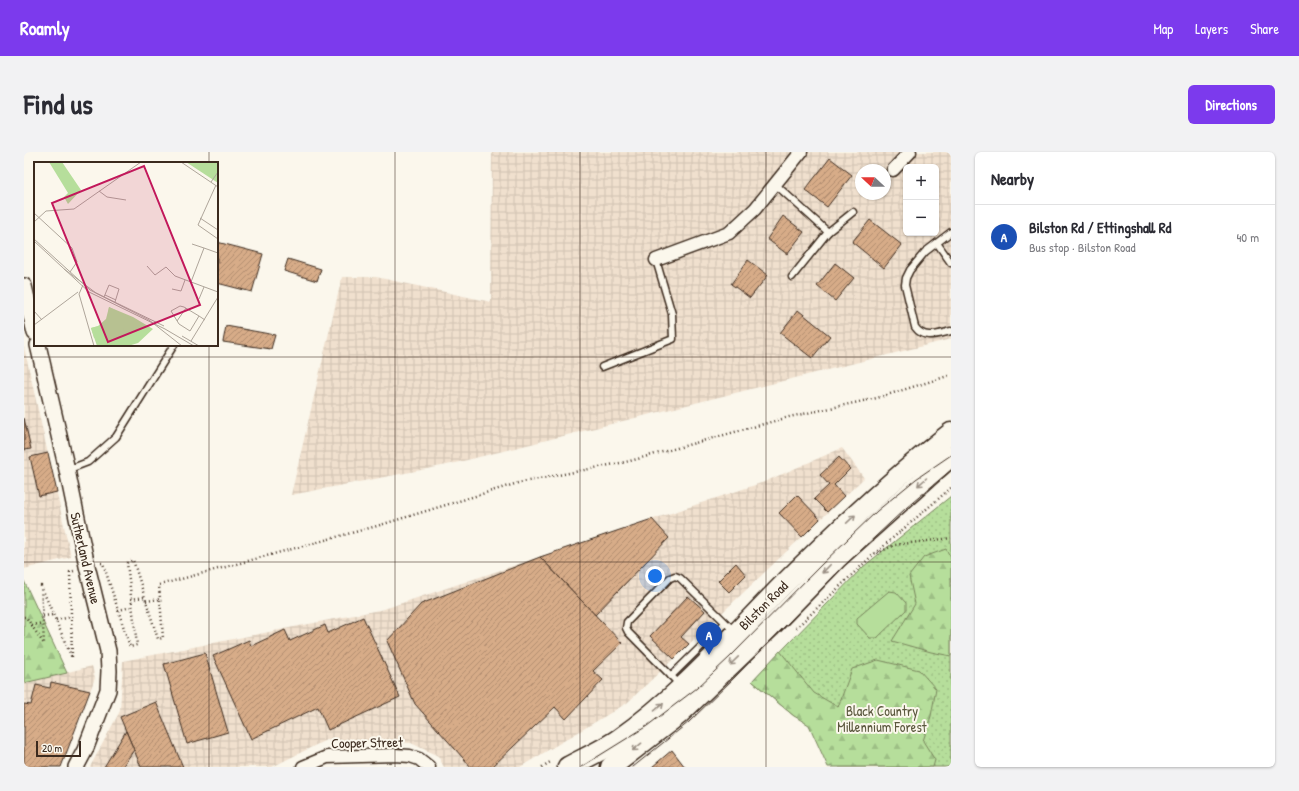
<!DOCTYPE html>
<html lang="en">
<head>
<meta charset="utf-8">
<style>
  body { margin:0; font-family:"Patrick Hand",sans-serif; background:#f2f2f3; color:#2b2b33 }
  .controls { position:absolute; right:12px; top:12px; display:grid; overflow:hidden; border-radius:6px; box-shadow:0 1px 3px #0004 }
  .controls button { width:36px; height:36px; display:grid; place-items:center; padding:0; border:0; border-bottom:1px solid #e1e1e2; background:#fff; color:#2b2b33; font:20px sans-serif }
  .compass { position:absolute; left:831px; top:12px; width:36px; height:36px; border-radius:50%; background:#fff; box-shadow:0 1px 3px #0004; rotate:292deg }
  .scale { position:absolute; left:12px; bottom:10px; width:45px; box-sizing:border-box; padding-left:4px; border:2px solid #3b2a1e; border-top:0; font-size:11px; line-height:14px; white-space:nowrap; color:#3b2a1e; -webkit-text-stroke:3px #fbf7ec; paint-order:stroke }
  .you { position:absolute; left:631px; top:424px; width:14px; height:14px; margin:-10px; border:3px solid #fff; border-radius:50%; background:#1a73e8; box-shadow:0 0 0 6px #1a73e833 }
  .badge { display:grid; place-items:center; width:26px; height:26px; border-radius:50%; background:#7c3aed; color:#fff; font-size:13px; font-weight:700 }
  .pin { position:absolute; translate:-50% -33px; filter:drop-shadow(0 1px 2px #0008) }
  .pin::after { content:''; position:absolute; top:21px; width:14px; height:12px; background:inherit; clip-path:polygon(0 0,100% 0,50% 100%) }
  .list { margin:0; padding:0; list-style:none }
  h2 { display:flex; justify-content:space-between; align-items:center; height:52px; margin:0; padding:0 16px; font-size:17px }
  h2 small { font-size:13px; font-weight:400; color:#7c7c81 }
  .list li { display:grid; grid-template-columns:26px 1fr auto; gap:12px; align-items:center; box-sizing:border-box; height:64px; padding:0 16px; border-top:1px solid #e1e1e2 }
  .list b { display:block; font-size:15px; white-space:nowrap }
  .list p { margin:0; font-size:13px; white-space:nowrap; color:#7c7c81 }
  .list em { font-size:13px; font-style:normal; color:#7c7c81 }
  .map { position:relative; flex:none; width:927px; height:615px; overflow:hidden; border-radius:6px }
  header { display:flex; align-items:center; gap:24px; box-sizing:border-box; height:56px; padding:0 20px; background:#7c3aed; color:#fff }
  header strong { font-size:19px }
  nav { display:flex; gap:22px; margin-inline-start:auto; font-size:14px }
  .intro { display:flex; align-items:center; justify-content:space-between; box-sizing:border-box; height:96px; padding:0 24px }
  h1 { margin:0; font-size:28px }
  .button { padding:10px 18px; border-radius:6px; background:#7c3aed; color:#fff; font-size:14px; font-weight:700 }
  main { display:flex; gap:24px; padding:0 24px }
  aside { flex:1; background:#fff; border-radius:6px; box-shadow:0 1px 3px #0004 }
  .map>svg:first-child { display:block }
</style>
</head>
<body>
<header>
<strong>Roamly</strong>
<nav><a>Map</a><a>Layers</a><a>Share</a></nav>
</header>
<div class="intro"><h1>Find us</h1><a class="button">Directions</a></div>
<main>
<div class="map">
<svg width="927" height="615" viewBox="0 0 927 615">
  <defs>
    <pattern id="industrial-grid" width="8" height="8" patternUnits="userSpaceOnUse"><rect width="8" height="8" fill="#f0e0ce"/><path d="M0 4h8M4 0v8" fill="none" stroke="#cfc0b0"/></pattern>
    <pattern id="green-dots" width="8" height="8" patternUnits="userSpaceOnUse"><rect width="8" height="8" fill="#b6de9b"/><path d="M2 2h.1M6 6h.1" fill="none" stroke="#9dbf85" stroke-width="1.8" stroke-linecap="round"/></pattern>
    <pattern id="forest-firs" width="22" height="20" patternUnits="userSpaceOnUse"><rect width="22" height="20" fill="#b6de9b"/><path d="M5 1l3.5 6h-7zM16 11l3.5 6h-7z" fill="#9dbf85"/></pattern>
    <pattern id="building-hatch" width="6" height="6" patternUnits="userSpaceOnUse"><rect width="6" height="6" fill="#d7ac88"/><path d="M-1 1l2-2M0 6l6-6M5 7l2-2" fill="none" stroke="#b08c6f"/></pattern>
  </defs>
  <rect width="100%" height="100%" fill="#fbf7ec"/>
  <filter id="ink" filterUnits="userSpaceOnUse"><feTurbulence type="fractalNoise" baseFrequency=".025" numOctaves="2"/><feDisplacementMap in="SourceGraphic" scale="8" xChannelSelector="R" yChannelSelector="G"/><feConvolveMatrix kernelMatrix="1 2 1 2 8 2 1 2 1" color-interpolation-filters="sRGB"/></filter>
  <g filter="url(#ink)">
    <g fill="url(#industrial-grid)" fill-rule="evenodd">
      <path d="M 468,0 L 927,0 L 927,187 L 423,313 L 267,343 L 318,125 L 352,125 L 467,150 ZM 882,15 L 912,15 L 912,81 L 882,81 ZM 837,18 L 861,18 L 861,42 L 837,42 Z"/>
      <polygon points="0,195 47,405 0,417"/>
      <polygon points="818,296 840,326 603,551 496,615 420,615 414,604 387,591 302,588 248,615 66,615 96,559 99,509 360,457 740,330"/>
      <polygon points="68,514 71,526 66,539 0,615 0,531"/>
    </g>
    <polygon fill="url(#green-dots)" stroke="#78845c" points="927,344 927,615 815,615 820,575 770,564 728,529 839,415"/>
    <g fill="url(#forest-firs)" stroke="#78845c">
      <polygon points="922,397 927,406 927,504 907,500 868,489 891,452 885,424 900,405"/>
      <polygon points="0,429 43,521 0,531"/>
      <polygon points="756,499 790,541 814,555 828,517 854,508 895,518 912,537 907,564 899,589 911,608 909,615 804,615 785,573 770,564 728,529"/>
    </g>
    <polygon fill="#b6de9b" stroke="#78845c" points="865,439 872,440 882,451 882,458 853,486 846,486 833,472 833,466"/>
    <g fill="url(#building-hatch)" stroke="#3b2a1e">
      <polygon points="806,6 828,23 803,55 781,38"/>
      <polygon points="759,64 780,80 763,102 743,87"/>
      <polygon points="846,68 878,93 860,116 828,90"/>
      <polygon points="193,90 239,102 228,140 193,131"/>
      <polygon points="264,107 297,117 293,129 260,119"/>
      <polygon points="724,108 744,123 726,146 707,132"/>
      <polygon points="811,111 830,126 811,149 793,134"/>
      <polygon points="774,158 806,184 788,206 756,181"/>
      <polygon points="202,174 251,183 247,197 199,190"/>
      <polygon points="0,266 7,297 0,298"/>
      <polygon points="24,301 33,340 15,344 6,305"/>
      <polygon points="815,305 826,317 810,333 820,344 803,360 790,347 805,333 796,323"/>
      <polygon points="773,343 796,367 778,385 755,361"/>
      <polygon points="628,367 645,386 571,463 516,405"/>
      <polygon points="516,405 598,491 569,519 579,528 542,567 531,555 468,615 447,615 391,552 363,489 397,452"/>
      <polygon points="712,411 722,423 705,440 694,429"/>
      <polygon points="664,444 681,459 657,485 665,492 650,507 626,484"/>
      <polygon points="339,465 376,545 304,578 294,555 227,587 189,504 225,488 227,494 261,478 266,489 301,473 304,481"/>
      <polygon points="181,501 204,580 163,592 140,512"/>
      <polygon points="27,530 66,539 37,615 0,615 0,552 7,553 12,533 26,536"/>
      <polygon points="132,550 159,615 117,615 110,598 96,565"/>
      <polygon points="102,579 110,598 98,615 80,615"/>
      <polygon points="648,598 661,615 628,615"/>
    </g>
    <g fill="none" stroke-linecap="round" stroke-linejoin="round">
      <defs>
        <g id="service">
          <polyline points="751,32 804,80 768,125"/>
          <polyline points="804,80 829,60"/>
          <path d="M 927,80 L 901,100 L 886,118 L 882,126 L 881,133 L 891,175 C 900,188 914,182 927,179"/>
          <polyline points="913,91 927,111"/>
          <polyline points="578,215 649,187 648,162 632,108"/>
          <polyline points="43,318 64,310 92,285 150,193"/>
          <polyline points="647,524 701,471"/>
          <polyline points="657,534 604,480 602,476 603,470 646,426 651,424 656,426 711,480"/>
        </g>
        <g id="minor">
          <polyline points="869,18 886,0"/>
          <polyline points="632,108 705,81 731,57 777,0"/>
          <polyline points="279,615 303,605 371,603 386,604 395,607 405,615"/>
        </g>
        <g id="tertiary">
          <polyline points="0,134 11,181"/>
          <polyline points="14,193 43,318 63,414 84,499 85,519 84,538 61,598 52,615"/>
        </g>
        <g id="trunk">
          <path d="M 544,615 C 561,606 579,598 595,587 C 656,544 706,487 758,434 C 812,380 867,328 927,281"/>
          <polyline points="587,615 655,562 746,475 813,406 927,304"/>
        </g>
      </defs>
      <use href="#service" stroke="#3b2a1e" stroke-width="9"/>
      <use href="#minor" stroke="#3b2a1e" stroke-width="15"/>
      <use href="#tertiary" stroke="#3b2a1e" stroke-width="18"/>
      <use href="#trunk" stroke="#3b2a1e" stroke-width="23"/>
      <g stroke="#3b2a1e" stroke-width="2.5" stroke-dasharray="1 3" stroke-linecap="butt">
        <polyline points="853,401 871,393 927,386"/>
        <polyline points="77,411 79,411 106,495 113,493 103,411 109,408 134,487 139,486 135,433 353,374 494,331 606,309 765,265 853,246 927,223"/>
        <polyline points="107,447 121,445"/>
        <polyline points="122,449 136,447"/>
        <polyline points="94,458 108,455"/>
        <polyline points="19,464 29,463"/>
        <polyline points="0,465 2,465 20,492 17,434 48,506 46,420 50,419"/>
        <polyline points="32,468 47,465"/>
        <polyline points="7,473 19,471"/>
        <polyline points="772,476 849,403 927,336"/>
        <polyline points="518,615 528,609"/>
      </g>
      <use href="#service" stroke="#fbf7ec" stroke-width="6"/>
      <use href="#minor" stroke="#fbf7ec" stroke-width="12"/>
      <use href="#tertiary" stroke="#fbf7ec" stroke-width="15"/>
      <use href="#trunk" stroke="#fbf7ec" stroke-width="20"/>
      <g stroke="#3b2a1e" stroke-width="1">
        <polyline points="557,615 623,574 673,536 706,505 797,413 853,359 892,327 927,303"/>
        <polyline points="609,615 665,570 711,525 820,414 882,356 927,318"/>
      </g>
    </g>
    <defs><path id="oneway-shaft" d="M-6 0H5M1.5-3L5.5 0L1.5 3" fill="none" stroke-width="1.6" stroke-linecap="round" stroke-linejoin="round"/></defs>
    <g stroke="#9b9085">
      <use href="#oneway-shaft" transform="translate(898 330) rotate(138)"/>
      <use href="#oneway-shaft" transform="translate(827 367) rotate(-43)"/>
      <use href="#oneway-shaft" transform="translate(802 417) rotate(134)"/>
      <use href="#oneway-shaft" transform="translate(710 509) rotate(136)"/>
      <use href="#oneway-shaft" transform="translate(635 555) rotate(-41)"/>
      <use href="#oneway-shaft" transform="translate(613 595) rotate(141)"/>
    </g>
  </g>
  <path fill="none" stroke="#3b2a1e" stroke-width="1" stroke-opacity="0.55" d="M 185,0 L 185,11M 371,0 L 371,615M 556,0 L 556,615M 742,0 L 742,615M 185,193 L 185,615M 0,205 L 927,205M 0,410 L 927,410"/>
  <g text-anchor="middle" dominant-baseline="central" stroke-width="4" stroke-linejoin="round" paint-order="stroke">
    <g font-size="14" fill="#3b2a1e" stroke="#fbf7ec">
      <text transform="translate(62 406) rotate(77)">Sutherland Avenue</text>
      <text transform="translate(739 453) rotate(-45)">Bilston Road</text>
      <text transform="translate(343 590) rotate(-1)">Cooper Street</text>
    </g>
    <g font-size="14" fill="#5a573d" stroke="#fbf7ec">
      <text x="858" y="558">Black Country<tspan x="858" dy="16">Millennium Forest</tspan></text>
    </g>
  </g>
  <g transform="translate(10 10)">
    <rect width="184" height="184" fill="#fbf7ec"/>
    <path d="M 152,0 L 184,0 L 184,21 ZM 75,145 L 99,155 L 119,167 L 104,181 L 94,184 L 63,184 L 57,166 L 73,162 Z" fill="#b6de9b"/>
    <path d="M 15,0 L 28,0 L 47,28 L 34,42 L 30,35 L 34,31 ZM 75,145 L 81,148 L 76,159 L 83,160 L 86,163 L 85,173 L 76,174 L 74,178 L 60,176 L 57,166 L 64,164 L 72,157 ZM 100,162 L 106,166 L 99,180 L 93,183 L 89,164 L 96,165 Z" fill="#b6de9b"/>
    <path fill="none" stroke="#aea59a" stroke-width="1" d="M 147,0 L 184,25M 177,20 L 184,10M 182,23 L 164,63 L 184,77M 65,29 L 73,35 L 92,38M 0,51 L 38,86 L 43,100 L 36,110M 166,56 L 184,68M 0,60 L 12,49 L 40,47 L 107,0M 0,77 L 56,128 L 115,158 L 148,184M 0,79 L 55,130 L 131,167 L 160,184M 170,86 L 184,91M 113,104 L 121,113 L 132,105 L 141,114 L 184,130M 30,107 L 62,131 L 130,164M 157,120 L 170,86 L 158,82M 49,123 L 45,132 L 60,184M 138,127 L 147,129 L 151,118M 71,133 L 82,138M 70,135 L 75,123 L 85,127 L 81,140M 165,137 L 170,125M 0,149 L 8,158M 165,154 L 156,169 L 145,162 L 137,149 L 146,144 L 150,145 L 165,154 L 171,158M 143,159 L 152,146M 0,163 L 44,130M 148,174 L 165,184M 157,179 L 184,135"/>
    <path fill="#c2185b" fill-opacity="0.15" stroke="#c2185b" stroke-width="2" d="M 110,4 L 166,143 L 74,180 L 18,41 Z"/>
    <rect width="184" height="184" fill="none" stroke="#3b2a1e" stroke-width="2"/>
  </g>
</svg>
<div class="controls">
<button>+</button>
<button>−</button>
</div>
<svg class="compass" viewBox="-18 -18 36 36"><path d="M0-13l5 13h-10z" fill="#e53935"/><path d="M0 13l5-13h-10z" fill="#7c7c81"/></svg>
<div class="scale">20 m</div>
<div class="you"></div>
<div class="pin badge" style="left:685px;top:503px;background:#1a4fb4">A</div>
</div>
<aside>
<h2>Nearby<small></small></h2>
<ul class="list">
<li><span class="badge" style="background:#1a4fb4">A</span><div><b>Bilston Rd / Ettingshall Rd</b><p>Bus stop · Bilston Road</p></div><em>40 m</em></li>
</ul>
</aside>
</main>
</body>
</html>
